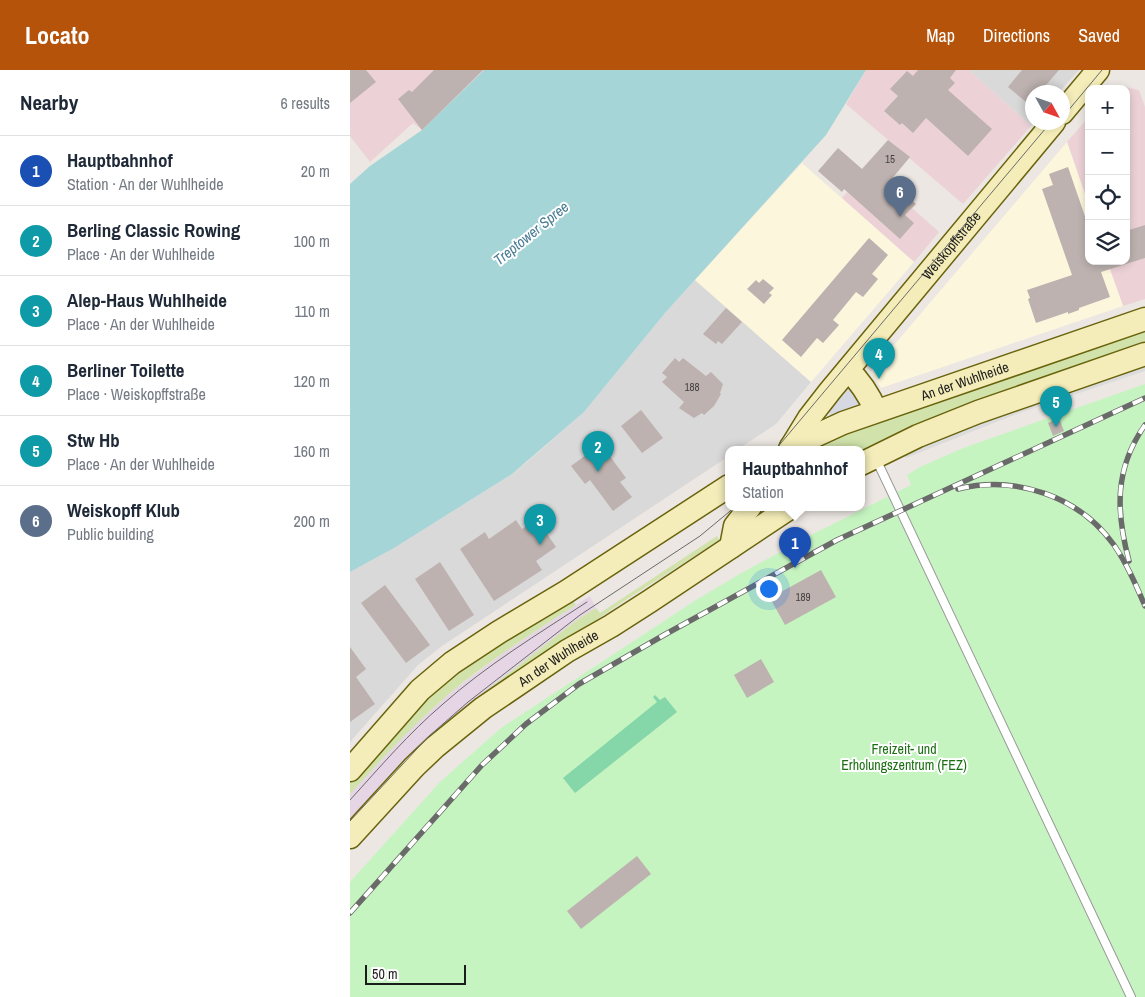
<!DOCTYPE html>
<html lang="en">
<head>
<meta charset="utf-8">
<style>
  body { margin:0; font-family:"Archivo Narrow",sans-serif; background:#f2f2f3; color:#1f2937 }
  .controls { position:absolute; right:15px; top:15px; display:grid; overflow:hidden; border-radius:10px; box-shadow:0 2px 8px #0003 }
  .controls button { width:45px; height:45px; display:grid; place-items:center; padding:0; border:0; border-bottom:1px solid #e0e1e3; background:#fff; color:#1f2937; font:25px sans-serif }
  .compass { position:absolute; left:675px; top:15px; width:45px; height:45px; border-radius:50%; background:#fff; box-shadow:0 2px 8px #0003; rotate:130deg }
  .scale { position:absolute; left:15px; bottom:12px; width:101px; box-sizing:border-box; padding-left:5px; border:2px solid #1c1c1c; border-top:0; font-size:14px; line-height:18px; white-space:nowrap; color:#1c1c1c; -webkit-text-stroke:4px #fff; paint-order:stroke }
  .you { position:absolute; left:418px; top:518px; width:18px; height:18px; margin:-12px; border:4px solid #fff; border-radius:50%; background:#1a73e8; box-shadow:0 0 0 8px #1a73e833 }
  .badge { display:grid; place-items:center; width:32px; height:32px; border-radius:50%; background:#b45309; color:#fff; font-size:16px; font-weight:700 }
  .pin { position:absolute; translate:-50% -41px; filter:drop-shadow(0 1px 2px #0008) }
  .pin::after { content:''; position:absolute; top:26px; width:18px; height:15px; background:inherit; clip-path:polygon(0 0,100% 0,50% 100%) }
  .popup { position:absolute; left:375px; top:376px; width:140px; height:65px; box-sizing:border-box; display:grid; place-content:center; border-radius:10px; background:#fff; filter:drop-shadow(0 1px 4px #0005); font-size:16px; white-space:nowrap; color:#747a83 }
  .popup b { font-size:19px; color:#1f2937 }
  .popup::after { content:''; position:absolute; left:50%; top:100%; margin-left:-10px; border:10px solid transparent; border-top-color:#fff }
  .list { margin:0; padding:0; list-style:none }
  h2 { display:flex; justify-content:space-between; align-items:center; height:65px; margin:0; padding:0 20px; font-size:21px }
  h2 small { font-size:16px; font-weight:400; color:#747a83 }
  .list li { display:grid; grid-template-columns:32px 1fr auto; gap:15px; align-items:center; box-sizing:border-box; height:70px; padding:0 20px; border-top:1px solid #e0e1e3 }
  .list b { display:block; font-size:19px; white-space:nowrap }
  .list p { margin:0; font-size:16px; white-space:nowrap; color:#747a83 }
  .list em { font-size:16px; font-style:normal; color:#747a83 }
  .icon { flex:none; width:28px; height:28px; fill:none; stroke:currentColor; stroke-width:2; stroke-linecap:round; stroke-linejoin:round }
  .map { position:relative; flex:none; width:795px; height:927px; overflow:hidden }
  header { display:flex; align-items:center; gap:30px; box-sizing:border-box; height:70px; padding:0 25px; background:#b45309; color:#fff }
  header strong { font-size:24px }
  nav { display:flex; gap:28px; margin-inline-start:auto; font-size:18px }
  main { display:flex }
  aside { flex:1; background:#fff }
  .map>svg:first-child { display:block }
</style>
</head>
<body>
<header>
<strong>Locato</strong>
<nav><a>Map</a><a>Directions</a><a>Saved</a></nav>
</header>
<main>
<aside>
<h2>Nearby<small>6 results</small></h2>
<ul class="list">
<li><span class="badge" style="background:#1a4fb4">1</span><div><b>Hauptbahnhof</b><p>Station · An der Wuhlheide</p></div><em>20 m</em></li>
<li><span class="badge" style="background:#0f9aa8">2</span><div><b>Berling Classic Rowing</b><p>Place · An der Wuhlheide</p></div><em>100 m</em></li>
<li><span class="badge" style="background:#0f9aa8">3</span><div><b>Alep-Haus Wuhlheide</b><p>Place · An der Wuhlheide</p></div><em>110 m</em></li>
<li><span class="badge" style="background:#0f9aa8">4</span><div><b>Berliner Toilette</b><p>Place · Weiskopffstraße</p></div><em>120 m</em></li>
<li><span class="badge" style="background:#0f9aa8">5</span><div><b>Stw Hb</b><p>Place · An der Wuhlheide</p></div><em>160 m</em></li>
<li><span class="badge" style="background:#5c6f8a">6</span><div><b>Weiskopff Klub</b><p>Public building</p></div><em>200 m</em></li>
</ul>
</aside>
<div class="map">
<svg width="795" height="927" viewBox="0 0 795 927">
  <rect width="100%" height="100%" fill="#ece7e2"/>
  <g fill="#dad9d9">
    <polygon points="619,0 729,0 709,22 682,22 682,52 684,53 681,56"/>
    <polygon points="345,210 461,312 426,354 388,379 379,379 379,386 92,576 68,595 0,672 0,502 44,478 162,404 177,392 234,342 315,243"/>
  </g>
  <g fill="#ecd2d6">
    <polygon points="0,0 134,0 72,60 63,53 20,92 0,66"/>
    <polygon points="516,0 619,0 681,56 613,134 496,34"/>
    <polygon points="767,15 789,20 795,37 795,229 773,236 757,191 776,191 776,19 764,19"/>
    <polygon points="739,47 739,136 717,72"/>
    <polygon points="513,104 543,114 566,134 562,138 589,162 564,192 492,128"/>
  </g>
  <polygon fill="#e5d5e5" points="240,526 246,538 227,550 110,641 86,662 0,754 0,724 58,661 101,622 157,580"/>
  <g fill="#fcf6dc">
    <polygon points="717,72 739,136 739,191 757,191 773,236 531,318 521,302"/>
    <polygon points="452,93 564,192 461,312 345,210"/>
  </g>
  <g fill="#d1e3ab">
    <polygon points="795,262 795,277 511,386 511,379 454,379 482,366 744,275"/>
    <polygon points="367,466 369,469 368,471 271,533 86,663 110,641 227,550 246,538 250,543"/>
    <path d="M 220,527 L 226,535 C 183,563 139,590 100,623 C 64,654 32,689 0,724 L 0,711 L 72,628 L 85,616 Z"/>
  </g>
  <polygon fill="#c6f4c1" points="795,314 795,927 0,927 0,812 90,712 151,658 346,530 388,505 463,464 561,415 557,405 570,397 613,378"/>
  <polygon fill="#85d6a9" points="305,625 310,630 315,627 327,642 225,723 213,708 307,632 303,627"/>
  <polygon fill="#dcdcdc" points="795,296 795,301 664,345 556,388 554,384 663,340"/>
  <polygon fill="#d7d9e2" points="501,316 513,333 487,348 486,343 480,345 479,341"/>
  <polygon fill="#a5d5d7" points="134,0 516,0 476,65 315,243 234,342 162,404 44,478 0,502 0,114 20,96 72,60"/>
  <g fill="#bdb2af">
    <polygon points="0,0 16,0 26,12 0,33"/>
    <polygon points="84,0 133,0 72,60 48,29 59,20 62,22"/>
    <polygon points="568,0 606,0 600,8 605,13 598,20 642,59 618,86 576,48 563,63 552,53 550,55 534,41 548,26 540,19 557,1 563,6"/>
    <polygon points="672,0 709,0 690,22 682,22 682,37 658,17"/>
    <polygon points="538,70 560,87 540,111 566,134 555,145 564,153 550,169 494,119 492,122 468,101 488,78 512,99"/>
    <polygon points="718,97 739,158 739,191 776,191 776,193 776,161 795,155 795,188 751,202 760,227 729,238 729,240 718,244 718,242 686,253 678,229 680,228 677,220 722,205 692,119 703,115 699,104"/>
    <polygon points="519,168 538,185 522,204 528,209 513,227 506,222 483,250 489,255 473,273 467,268 451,287 432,270"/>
    <polygon points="413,209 424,218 419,223 422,225 414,234 397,219 406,210 409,213"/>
    <polygon points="376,238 392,252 372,274 368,271 366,274 353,264"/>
    <polygon points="325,288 329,292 333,288 356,306 361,302 373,314 370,323 371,324 364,336 354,345 352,343 344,348 329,338 334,332 312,312 317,307 312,303"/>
    <polygon points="291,340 313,368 292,383 271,356"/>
    <polygon points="709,348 714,361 703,366 698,353"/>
    <polygon points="251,374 276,408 270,412 282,427 263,441 240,410 235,414 221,396"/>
    <polygon points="166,450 172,459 178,455 184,465 193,458 206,477 186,491 192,500 144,531 110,479 135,462 139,469"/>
    <polygon points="90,492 124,545 99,561 65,509"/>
    <polygon points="471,500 486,527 435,555 420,528"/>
    <polygon points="35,515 80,575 56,593 11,533"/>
    <polygon points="0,577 16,599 6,607 25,634 0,652"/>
    <polygon points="411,589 424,612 397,628 384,605"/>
    <polygon points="287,786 301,804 231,859 217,841"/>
  </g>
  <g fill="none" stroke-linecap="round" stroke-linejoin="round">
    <defs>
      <polyline id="lane" points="526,389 781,927"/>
      <g id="secondary">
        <polyline points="712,43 748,0"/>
        <path d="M 498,300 C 511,312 519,325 526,341"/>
        <path id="s1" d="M 441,377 L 493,353 L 795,249"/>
        <path id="s2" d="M 440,379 L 459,348 L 480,321 L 704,52"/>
        <polyline points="511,394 568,366 628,342 795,284"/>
        <polyline points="381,477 385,456 400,437"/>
        <polyline points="0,700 70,620 102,593 149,562 216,522 379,416"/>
        <path id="s3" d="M 0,767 L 64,697 L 85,677 L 133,638 L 217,581 L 261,556 L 300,531 L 441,437"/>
      </g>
    </defs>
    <use href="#lane" stroke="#999" stroke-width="10"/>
    <use href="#secondary" stroke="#69630d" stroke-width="25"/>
    <use href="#lane" stroke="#fff" stroke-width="8"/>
    <use href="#secondary" stroke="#f4edb9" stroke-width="22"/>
    <g stroke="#6a6a6a" stroke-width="1">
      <polyline points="712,48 752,0"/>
      <polyline points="426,379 701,52"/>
      <path d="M 0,730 C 30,697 59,663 93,634 C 137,595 188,564 237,532"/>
      <polyline points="0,751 78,667 118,632 230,545 350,466 385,437"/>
    </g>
    <defs>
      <g id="rail">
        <path d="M 608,419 C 666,405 729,426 764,475 C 777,494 786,515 795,536"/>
        <path d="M 779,491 C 766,442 764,399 795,355"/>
        <polyline points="0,843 132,695 176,654 229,614 314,565 487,470 795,328"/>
      </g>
    </defs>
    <use href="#rail" stroke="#6a6a6a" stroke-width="5.5"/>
    <use href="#rail" stroke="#fff" stroke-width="4" stroke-dasharray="11" stroke-linecap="butt"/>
  </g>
  <g text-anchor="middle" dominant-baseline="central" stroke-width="4" stroke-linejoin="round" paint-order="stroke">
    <g font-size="11" fill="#444241">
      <text x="540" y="89">15</text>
      <text x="342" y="317">188</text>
      <text x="453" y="527">189</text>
    </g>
    <g font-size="14" fill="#1c1c1c" stroke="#fff">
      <text stroke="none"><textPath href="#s2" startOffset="260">Weiskopffstraße</textPath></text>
      <text stroke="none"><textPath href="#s1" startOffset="186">An der Wuhlheide</textPath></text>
      <text stroke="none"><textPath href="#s3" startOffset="276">An der Wuhlheide</textPath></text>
    </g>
    <g font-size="14" fill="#1c7013" stroke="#fff">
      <text x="554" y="679">Freizeit- und<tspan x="554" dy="16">Erholungszentrum (FEZ)</tspan></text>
    </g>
    <g font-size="15" font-style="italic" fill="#4a7c94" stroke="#fff">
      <text transform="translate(181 163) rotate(-39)">Treptower Spree</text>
    </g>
  </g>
</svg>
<div class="controls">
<button>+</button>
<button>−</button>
<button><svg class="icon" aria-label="locate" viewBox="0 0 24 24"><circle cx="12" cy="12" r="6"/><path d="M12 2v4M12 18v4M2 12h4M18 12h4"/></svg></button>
<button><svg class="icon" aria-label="layers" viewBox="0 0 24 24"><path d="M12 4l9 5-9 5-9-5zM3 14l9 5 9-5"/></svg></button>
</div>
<svg class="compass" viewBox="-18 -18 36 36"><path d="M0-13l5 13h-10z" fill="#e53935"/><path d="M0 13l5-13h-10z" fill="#747a83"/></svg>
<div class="scale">50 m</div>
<div class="you"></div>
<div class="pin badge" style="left:445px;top:498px;background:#1a4fb4">1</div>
<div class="popup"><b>Hauptbahnhof</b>Station</div>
<div class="pin badge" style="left:248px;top:402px;background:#0f9aa8">2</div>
<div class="pin badge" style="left:190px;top:475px;background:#0f9aa8">3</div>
<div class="pin badge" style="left:529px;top:309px;background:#0f9aa8">4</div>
<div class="pin badge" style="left:706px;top:357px;background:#0f9aa8">5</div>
<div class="pin badge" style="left:550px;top:147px;background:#5c6f8a">6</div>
</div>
</main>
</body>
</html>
